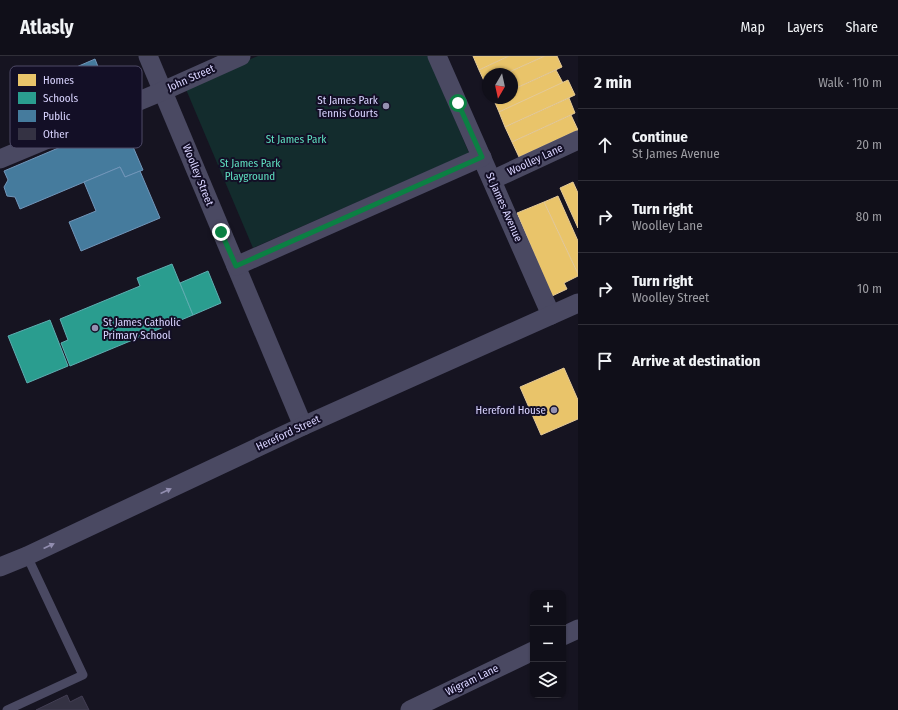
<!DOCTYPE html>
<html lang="en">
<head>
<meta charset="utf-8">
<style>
  body { margin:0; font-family:"Fira Sans Condensed",sans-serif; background:#1e1d26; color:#f1f3f6 }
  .controls { position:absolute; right:12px; bottom:12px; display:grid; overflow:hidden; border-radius:8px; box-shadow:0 1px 3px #0004 }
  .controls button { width:36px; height:36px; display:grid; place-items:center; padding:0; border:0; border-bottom:1px solid #302f38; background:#100f19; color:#f1f3f6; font:20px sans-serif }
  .compass { position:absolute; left:482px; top:12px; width:36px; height:36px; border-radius:50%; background:#100f19; box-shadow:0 1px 3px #0004; rotate:189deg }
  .stop { position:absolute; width:12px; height:12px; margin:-9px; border:3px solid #0b8043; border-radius:50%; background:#fff }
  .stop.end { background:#0b8043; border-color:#fff; box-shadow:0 1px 4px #0008 }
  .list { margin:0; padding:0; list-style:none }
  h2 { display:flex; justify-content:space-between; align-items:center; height:52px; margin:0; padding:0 16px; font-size:17px }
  h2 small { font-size:13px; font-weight:400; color:#9c9ca2 }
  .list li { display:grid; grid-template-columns:26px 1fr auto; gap:12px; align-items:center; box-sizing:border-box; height:72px; padding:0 16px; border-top:1px solid #302f38 }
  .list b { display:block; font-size:15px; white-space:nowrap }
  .list p { margin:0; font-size:13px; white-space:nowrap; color:#9c9ca2 }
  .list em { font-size:13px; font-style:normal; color:#9c9ca2 }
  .icon { flex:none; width:22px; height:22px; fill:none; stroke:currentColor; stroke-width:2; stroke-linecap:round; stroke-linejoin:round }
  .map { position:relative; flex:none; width:578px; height:654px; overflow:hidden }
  header { display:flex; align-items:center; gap:24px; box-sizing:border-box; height:56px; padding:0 20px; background:#100f19; border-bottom:1px solid #302f38 }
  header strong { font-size:19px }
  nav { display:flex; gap:22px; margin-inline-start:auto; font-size:14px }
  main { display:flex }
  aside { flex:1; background:#100f19 }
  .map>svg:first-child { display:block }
</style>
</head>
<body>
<header>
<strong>Atlasly</strong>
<nav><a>Map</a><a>Layers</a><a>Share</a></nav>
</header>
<main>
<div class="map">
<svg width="578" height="654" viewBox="0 0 578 654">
  <rect width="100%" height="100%" fill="#161421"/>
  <polygon fill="#132c2d" points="258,0 428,0 469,97 253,192 185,31"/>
  <g fill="#e9c46a" stroke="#e4c997">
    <polygon points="473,0 509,0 479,14"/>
    <polygon points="509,0 545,0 505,18 488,18 488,26 485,27 479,14"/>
    <polygon points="545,0 557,0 562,11 512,34 512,18 505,18"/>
    <polygon points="556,14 563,27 499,56 493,42 512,42 512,34"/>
    <polygon points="568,24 575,39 505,71 499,56"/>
    <polygon points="569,42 575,57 512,86 505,71"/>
    <polygon points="571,59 578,74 519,101 512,86"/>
    <polygon points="573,126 578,137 578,172 560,132"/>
    <polygon points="558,140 578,185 578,218 544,146"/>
    <polygon points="544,146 578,218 578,220 564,227 567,233 552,240 517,157"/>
    <polygon points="564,312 578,344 578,363 541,379 520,331"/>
  </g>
  <g fill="#2a9d8f" stroke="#5eaeb1">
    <polygon points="172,208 193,259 70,310 61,287 68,284 60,263 140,230 137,222"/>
    <polygon points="208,215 221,247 193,259 180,227"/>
    <polygon points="50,264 68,310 27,327 8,280"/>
  </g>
  <g fill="#457b9d" stroke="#7196ba">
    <polygon points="95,3 104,26 110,23 116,37 110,40 111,43 39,74 22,37 32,34 30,31"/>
    <polygon points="122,65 143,114 125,121 120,111 20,153 15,141 7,140 4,131 8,124 4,115"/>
    <polygon points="120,111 125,121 140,115 160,162 81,195 69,166 96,155 84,126"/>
  </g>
  <polygon fill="#343243" stroke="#433f54" points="67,639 70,646 82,640 89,654 36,654"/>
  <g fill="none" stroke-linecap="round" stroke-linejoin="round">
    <polyline stroke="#4a4962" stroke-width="9" points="7,654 83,619 27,500"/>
    <g stroke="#4a4962" stroke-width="19">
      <polyline points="148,0 303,370"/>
      <polyline points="437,0 551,259"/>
      <polyline points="0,103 163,35 241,0"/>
      <polyline points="492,124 578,84"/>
      <polyline points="236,210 482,101"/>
      <polyline points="0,511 27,500 303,370 578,247"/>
      <polyline points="563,580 578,573"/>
      <polyline points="410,654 533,595"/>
    </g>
  </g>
  <defs><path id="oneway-solid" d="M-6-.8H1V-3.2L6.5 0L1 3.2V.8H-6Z"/></defs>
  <g fill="#928eb0">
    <use href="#oneway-solid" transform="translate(166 435) rotate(-25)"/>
    <use href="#oneway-solid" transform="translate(49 490) rotate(-25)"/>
  </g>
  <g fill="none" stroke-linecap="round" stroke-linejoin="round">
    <polyline stroke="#0b8043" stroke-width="5" points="221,176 236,210 482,101 458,47"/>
  </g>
  <g fill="#9591b1" stroke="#130f26" stroke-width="1.5">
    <circle cx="386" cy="50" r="4"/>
    <circle cx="95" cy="272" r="4"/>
    <circle cx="554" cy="354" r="4"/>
  </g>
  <g text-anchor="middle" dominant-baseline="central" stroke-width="4" stroke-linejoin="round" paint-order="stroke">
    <g font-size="11" fill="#d9d4ff" stroke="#130f26">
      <text transform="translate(191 22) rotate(-24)">John Street</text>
      <text transform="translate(535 104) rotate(-25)">Woolley Lane</text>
      <text transform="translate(198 119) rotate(68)">Woolley Street</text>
      <text transform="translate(504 151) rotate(66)">St James Avenue</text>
      <text transform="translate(288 377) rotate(-25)">Hereford Street</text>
      <text transform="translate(472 624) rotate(-26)">Wigram Lane</text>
    </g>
    <g font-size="11" fill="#d9d4ff" stroke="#130f26" text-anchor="end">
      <text x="378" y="44">St James Park<tspan x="378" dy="13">Tennis Courts</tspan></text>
      <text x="103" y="266" text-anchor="start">St James Catholic<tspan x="103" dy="13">Primary School</tspan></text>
      <text x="546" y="354">Hereford House</text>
    </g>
    <g font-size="11" fill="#5fe0c0" stroke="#130f26">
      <text x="296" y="83">St James Park</text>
      <text x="250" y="107">St James Park<tspan x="250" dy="13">Playground</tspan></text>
    </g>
  </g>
  <rect x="10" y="10" width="132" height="82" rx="6" fill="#130f26" stroke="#4e4a67" stroke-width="1"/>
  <rect x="18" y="18" width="18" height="12" fill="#e9c46a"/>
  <rect x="18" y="36" width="18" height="12" fill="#2a9d8f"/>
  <rect x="18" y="54" width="18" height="12" fill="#457b9d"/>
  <rect x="18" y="72" width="18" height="12" fill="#343243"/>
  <g font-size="11" fill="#d9d4ff">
    <text x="43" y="28">Homes</text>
    <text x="43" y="46">Schools</text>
    <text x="43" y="64">Public</text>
    <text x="43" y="82">Other</text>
  </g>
</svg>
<div class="controls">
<button>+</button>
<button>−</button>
<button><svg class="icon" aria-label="layers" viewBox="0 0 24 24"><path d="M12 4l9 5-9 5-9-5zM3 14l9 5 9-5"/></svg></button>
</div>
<svg class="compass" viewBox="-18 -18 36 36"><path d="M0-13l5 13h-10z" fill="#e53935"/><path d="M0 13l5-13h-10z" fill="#9c9ca2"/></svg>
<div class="stop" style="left:458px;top:47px"></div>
<div class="stop end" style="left:221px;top:176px"></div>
</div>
<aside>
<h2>2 min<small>Walk · 110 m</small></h2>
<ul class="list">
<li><svg class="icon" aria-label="ahead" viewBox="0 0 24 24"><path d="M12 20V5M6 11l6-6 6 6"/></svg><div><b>Continue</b><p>St James Avenue</p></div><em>20 m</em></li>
<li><svg class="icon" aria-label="right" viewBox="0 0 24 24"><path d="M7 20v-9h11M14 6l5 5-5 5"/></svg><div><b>Turn right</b><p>Woolley Lane</p></div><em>80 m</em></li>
<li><svg class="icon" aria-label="right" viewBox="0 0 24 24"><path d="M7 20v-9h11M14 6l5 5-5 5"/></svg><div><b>Turn right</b><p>Woolley Street</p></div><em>10 m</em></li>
<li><svg class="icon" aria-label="arrive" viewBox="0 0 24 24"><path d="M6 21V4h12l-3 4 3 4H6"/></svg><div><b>Arrive at destination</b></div></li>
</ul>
</aside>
</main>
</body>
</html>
